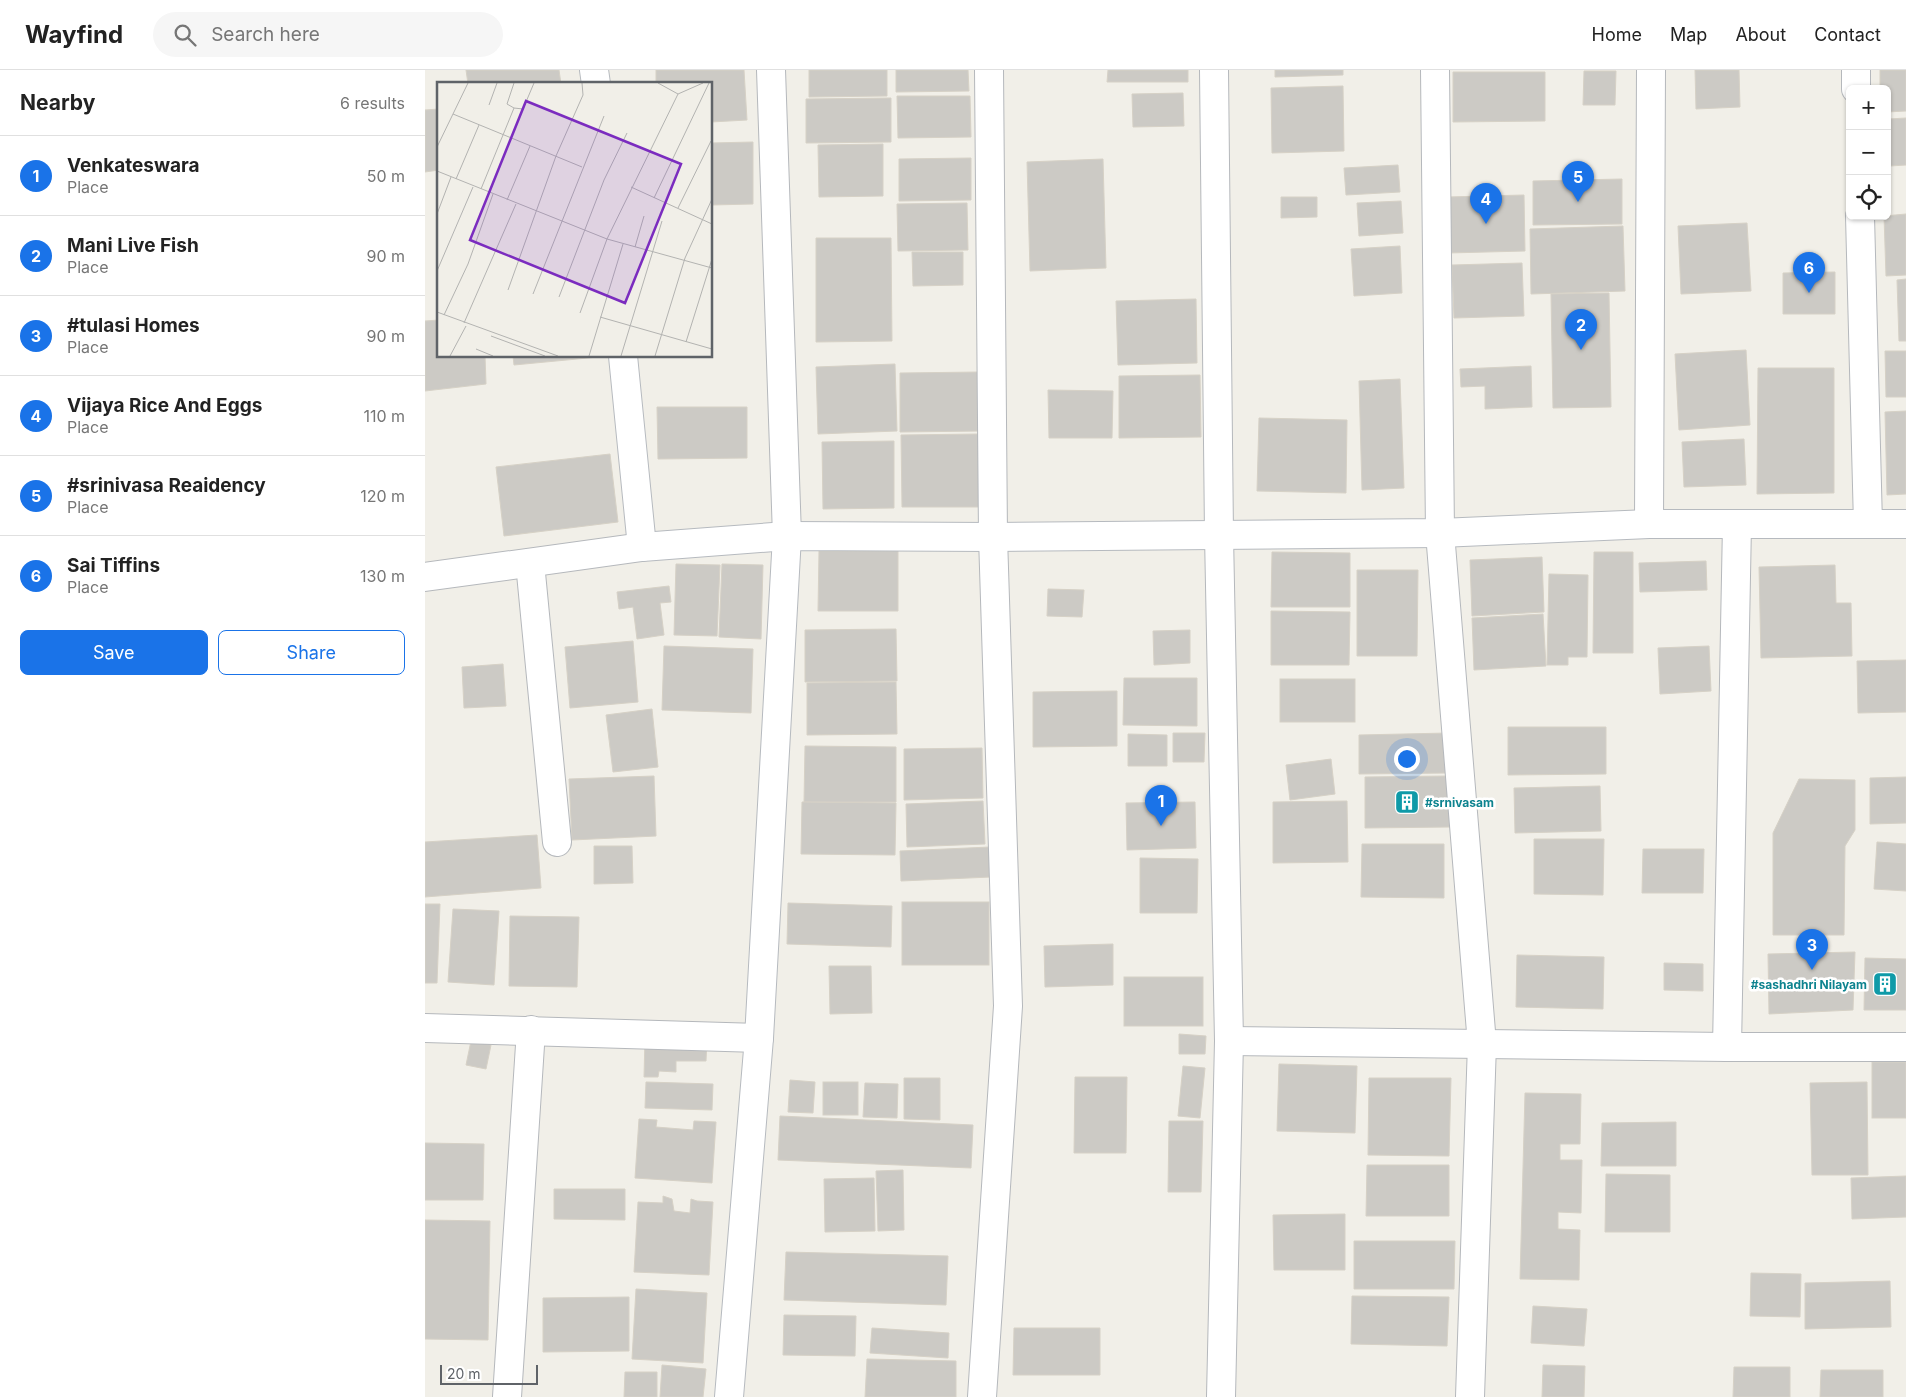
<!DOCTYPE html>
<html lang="en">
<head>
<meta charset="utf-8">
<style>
  body { margin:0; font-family:Inter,sans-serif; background:#f6f6f6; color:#222 }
  .controls { position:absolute; right:15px; top:15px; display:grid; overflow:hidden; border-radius:8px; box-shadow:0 1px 4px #0004 }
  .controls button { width:45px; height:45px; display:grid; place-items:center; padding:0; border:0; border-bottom:1px solid #e0e0e0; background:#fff; color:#222; font:25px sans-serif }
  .scale { position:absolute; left:15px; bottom:12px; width:98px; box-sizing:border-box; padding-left:5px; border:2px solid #5f6368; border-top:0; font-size:14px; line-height:18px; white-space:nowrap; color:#5f6368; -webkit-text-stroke:4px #fff; paint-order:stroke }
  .you { position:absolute; left:981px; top:688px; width:18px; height:18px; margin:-12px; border:4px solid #fff; border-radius:50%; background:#1a73e8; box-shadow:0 0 0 8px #1a73e833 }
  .badge { display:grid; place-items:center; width:32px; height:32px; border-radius:50%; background:#1a73e8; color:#fff; font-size:16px; font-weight:700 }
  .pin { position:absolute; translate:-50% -41px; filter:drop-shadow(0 1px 2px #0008) }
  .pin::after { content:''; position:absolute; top:26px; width:18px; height:15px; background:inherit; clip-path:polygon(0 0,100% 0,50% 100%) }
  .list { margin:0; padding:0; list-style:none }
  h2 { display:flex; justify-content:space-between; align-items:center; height:65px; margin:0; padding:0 20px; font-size:21px }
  h2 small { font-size:16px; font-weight:400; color:#767676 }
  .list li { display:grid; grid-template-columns:32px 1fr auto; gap:15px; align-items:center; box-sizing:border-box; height:80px; padding:0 20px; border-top:1px solid #e0e0e0 }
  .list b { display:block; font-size:19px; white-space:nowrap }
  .list p { margin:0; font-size:16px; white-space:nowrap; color:#767676 }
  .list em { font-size:16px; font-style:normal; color:#767676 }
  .actions { display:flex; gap:10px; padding:15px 20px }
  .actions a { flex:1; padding:11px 0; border:1px solid #1a73e8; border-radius:8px; text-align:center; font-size:18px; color:#1a73e8 }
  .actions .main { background:#1a73e8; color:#fff }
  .icon { flex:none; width:28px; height:28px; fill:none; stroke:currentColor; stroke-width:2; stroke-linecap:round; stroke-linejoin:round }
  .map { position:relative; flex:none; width:1481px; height:1327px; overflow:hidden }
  header { display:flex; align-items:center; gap:30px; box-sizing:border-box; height:70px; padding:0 25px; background:#fff; border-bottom:1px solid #e0e0e0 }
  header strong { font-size:24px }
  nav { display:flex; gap:28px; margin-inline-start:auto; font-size:18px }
  .search { width:350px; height:45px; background:#f6f6f6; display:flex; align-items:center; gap:12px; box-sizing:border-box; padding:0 18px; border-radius:28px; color:#767676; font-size:19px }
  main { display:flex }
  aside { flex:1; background:#fff }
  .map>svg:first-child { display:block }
</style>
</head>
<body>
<header>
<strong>Wayfind</strong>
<div class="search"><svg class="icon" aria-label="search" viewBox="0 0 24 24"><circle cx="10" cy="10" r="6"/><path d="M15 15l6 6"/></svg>Search here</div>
<nav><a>Home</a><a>Map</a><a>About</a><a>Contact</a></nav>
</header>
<main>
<aside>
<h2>Nearby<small>6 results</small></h2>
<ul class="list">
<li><span class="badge">1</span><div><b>Venkateswara</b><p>Place</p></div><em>50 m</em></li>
<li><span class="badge">2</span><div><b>Mani Live Fish</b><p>Place</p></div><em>90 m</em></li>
<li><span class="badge">3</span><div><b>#tulasi Homes</b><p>Place</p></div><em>90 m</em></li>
<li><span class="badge">4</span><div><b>Vijaya Rice And Eggs</b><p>Place</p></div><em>110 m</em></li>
<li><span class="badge">5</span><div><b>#srinivasa Reaidency</b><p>Place</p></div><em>120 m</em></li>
<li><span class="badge">6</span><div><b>Sai Tiffins</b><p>Place</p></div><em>130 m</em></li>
</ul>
<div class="actions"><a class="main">Save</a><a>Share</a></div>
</aside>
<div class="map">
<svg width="1481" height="1327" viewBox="0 0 1481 1327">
  <rect width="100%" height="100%" fill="#f1efe8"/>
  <g fill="#cccac5" stroke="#d6d1c6">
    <polygon points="41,0 134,0 136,14 43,14"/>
    <polygon points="231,0 319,0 322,50 286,52 286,14 231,14"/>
    <polygon points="384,0 462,0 462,26 384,27"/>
    <polygon points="471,0 543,0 544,21 471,22"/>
    <polygon points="683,0 763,0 763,12 682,12"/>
    <polygon points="850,0 918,0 918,5 850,7"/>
    <polygon points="1270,0 1314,0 1315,37 1271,39"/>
    <polygon points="1455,0 1481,0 1481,41 1462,42 1462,19 1455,19"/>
    <polygon points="1159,1 1191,1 1190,35 1158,35"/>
    <polygon points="1028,2 1120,2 1120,51 1028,52"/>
    <polygon points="918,16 919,81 847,83 846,18"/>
    <polygon points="758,23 759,56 708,57 707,24"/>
    <polygon points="472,26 545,26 546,67 473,68"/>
    <polygon points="466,28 466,72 381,73 381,29"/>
    <polygon points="14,39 14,100 0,102 0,40"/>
    <polygon points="1481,48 1481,95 1465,96 1464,49"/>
    <polygon points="328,72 328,134 286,135 286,73"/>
    <polygon points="458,74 458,126 394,127 393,75"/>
    <polygon points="546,88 546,130 474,131 474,89"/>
    <polygon points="678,89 681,198 605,201 602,92"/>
    <polygon points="973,95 975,122 921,125 919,98"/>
    <polygon points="1197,109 1197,154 1108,155 1108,111"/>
    <polygon points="1099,125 1100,181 1023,183 1022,127"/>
    <polygon points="856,127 892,127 892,147 856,148"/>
    <polygon points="976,131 978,163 934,166 932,133"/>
    <polygon points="542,133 543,180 473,181 472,134"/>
    <polygon points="1481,144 1481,205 1461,206 1459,146"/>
    <polygon points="1322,153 1326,221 1256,224 1253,156"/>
    <polygon points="1198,156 1200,221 1106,224 1105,159"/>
    <polygon points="391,168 466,168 467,271 391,272"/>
    <polygon points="975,176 977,223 929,226 926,179"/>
    <polygon points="487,182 538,182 538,215 488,216"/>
    <polygon points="1097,193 1099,246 1029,248 1027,195"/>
    <polygon points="1410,202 1410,244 1358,244 1358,203"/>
    <polygon points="1481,209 1481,271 1474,271 1472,210"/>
    <polygon points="1184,223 1186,337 1128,338 1126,224"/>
    <polygon points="771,229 772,293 693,295 691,231"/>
    <polygon points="14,250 14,286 60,286 61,314 0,321 0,251"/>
    <polygon points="1321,280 1325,355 1254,360 1250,284"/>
    <polygon points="1460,281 1481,281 1481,327 1461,327"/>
    <polygon points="88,286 173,286 173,287 89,295"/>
    <polygon points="470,294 472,361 393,364 391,297"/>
    <polygon points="1106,296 1107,337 1060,339 1060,316 1036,317 1035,299"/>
    <polygon points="1333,298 1409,298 1409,423 1332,424"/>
    <polygon points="555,302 556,361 475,362 475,303"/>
    <polygon points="775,305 776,367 694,368 694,306"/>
    <polygon points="975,309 979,418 937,420 934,311"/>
    <polygon points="623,320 688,321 687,368 624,368"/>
    <polygon points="232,337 322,337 322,388 233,389"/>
    <polygon points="1481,341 1481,424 1462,425 1460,342"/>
    <polygon points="834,348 922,350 921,423 832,421"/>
    <polygon points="554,364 555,437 477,437 476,365"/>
    <polygon points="1319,369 1321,415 1259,417 1257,372"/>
    <polygon points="469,371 469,438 398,439 397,372"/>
    <polygon points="185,384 193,452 79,466 71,397"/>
    <polygon points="394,481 473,481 473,541 393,541"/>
    <polygon points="847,482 925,483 925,537 846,537"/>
    <polygon points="1169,482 1208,482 1208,583 1168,583"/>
    <polygon points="1117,487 1119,542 1047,546 1045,490"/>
    <polygon points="1281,491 1282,520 1215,522 1214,493"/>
    <polygon points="251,494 295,495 292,566 249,565"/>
    <polygon points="297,494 338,495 336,569 294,567"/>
    <polygon points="1410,495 1411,533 1426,533 1427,586 1336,588 1334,497"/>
    <polygon points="932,500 993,500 992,586 932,586"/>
    <polygon points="1124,504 1163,505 1162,587 1143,587 1143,595 1122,595"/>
    <polygon points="244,516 246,532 235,533 239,565 212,569 208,537 194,539 192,522"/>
    <polygon points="623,519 659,520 657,547 622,546"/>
    <polygon points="846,541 925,542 924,595 846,595"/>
    <polygon points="1118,544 1121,596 1049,600 1047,548"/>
    <polygon points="471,559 472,611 380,612 380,560"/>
    <polygon points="765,560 765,593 729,595 728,561"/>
    <polygon points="208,571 213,632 145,638 140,577"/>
    <polygon points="239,576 328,579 326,643 237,640"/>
    <polygon points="1284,576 1286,621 1235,624 1233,578"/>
    <polygon points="1481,590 1481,642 1433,643 1432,591"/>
    <polygon points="78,594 81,636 39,638 37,597"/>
    <polygon points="699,608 772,608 772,656 698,655"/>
    <rect x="855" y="609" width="75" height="43"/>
    <polygon points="471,612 472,664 382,665 382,613"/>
    <polygon points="692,621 692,676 608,677 608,622"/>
    <polygon points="227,639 233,697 188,702 181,645"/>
    <polygon points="1083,657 1181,657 1181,704 1083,705"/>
    <polygon points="748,663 780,663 779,692 748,692"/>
    <polygon points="1023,663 1023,703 934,704 934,665"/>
    <polygon points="703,664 742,665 742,696 703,696"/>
    <polygon points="380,676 471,677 471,732 379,732"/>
    <polygon points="557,678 558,728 479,730 479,679"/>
    <polygon points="906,689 910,724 865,730 861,695"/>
    <polygon points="229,706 231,766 147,770 144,709"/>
    <polygon points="1024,706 1025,757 940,758 940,707"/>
    <polygon points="1481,707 1481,753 1445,754 1445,708"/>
    <polygon points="1374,709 1430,710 1430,760 1420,776 1419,865 1348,865 1348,763"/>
    <polygon points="1175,716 1176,761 1090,763 1089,718"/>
    <polygon points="558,731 560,774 482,777 481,734"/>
    <polygon points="922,731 923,792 848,793 848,732"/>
    <polygon points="377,732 471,733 470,785 376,784"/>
    <polygon points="770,732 771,778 702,780 701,733"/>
    <polygon points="112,765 116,818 0,827 0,772"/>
    <polygon points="1109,769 1179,769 1178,825 1109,824"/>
    <polygon points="1452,772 1481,774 1481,821 1449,819"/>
    <polygon points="937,774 1019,774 1019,828 936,827"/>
    <polygon points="169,776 207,776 208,813 169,814"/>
    <polygon points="565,777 566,807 476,811 475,781"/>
    <polygon points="1218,779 1279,779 1278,823 1217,823"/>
    <polygon points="715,788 773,789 772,843 715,843"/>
    <rect x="477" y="832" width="87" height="63"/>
    <polygon points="363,833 467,836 466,877 362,874"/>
    <polygon points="0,834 15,834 12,913 0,913"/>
    <polygon points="28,839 74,841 69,915 23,912"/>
    <polygon points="85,846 154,847 152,917 84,916"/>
    <polygon points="688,874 688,915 620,917 619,876"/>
    <polygon points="1430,882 1428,940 1344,944 1343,884"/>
    <polygon points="1092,885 1179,887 1178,939 1091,937"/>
    <polygon points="1440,888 1481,889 1481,940 1439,940"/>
    <polygon points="1239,893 1278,894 1278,921 1239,920"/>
    <polygon points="404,896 446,896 447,943 405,944"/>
    <rect x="699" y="907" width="79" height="49"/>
    <polygon points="754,964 781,966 780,984 754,984"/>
    <polygon points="220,968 282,970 281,991 251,991 251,1002 234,1001 233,1007 219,1007"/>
    <polygon points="46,971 66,975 61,999 41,995"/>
    <rect x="1447" y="992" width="34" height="56"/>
    <polygon points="854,994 932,996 930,1063 852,1061"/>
    <polygon points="758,996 780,998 775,1048 753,1046"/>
    <polygon points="650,1007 702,1007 701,1083 649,1083"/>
    <polygon points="479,1008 515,1008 515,1050 479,1049"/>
    <polygon points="944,1008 1026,1008 1024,1086 943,1085"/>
    <polygon points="365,1010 390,1012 388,1043 363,1042"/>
    <polygon points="221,1012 288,1014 287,1040 220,1038"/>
    <rect x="398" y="1012" width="35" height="33"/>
    <polygon points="1442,1012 1443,1105 1387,1105 1385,1013"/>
    <polygon points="440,1013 473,1014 472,1048 438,1047"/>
    <polygon points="1100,1023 1156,1024 1155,1074 1135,1074 1135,1090 1157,1090 1156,1143 1133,1142 1133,1159 1155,1160 1154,1210 1095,1209"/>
    <polygon points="355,1046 548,1055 546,1098 353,1090"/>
    <polygon points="214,1049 232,1050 231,1057 268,1060 269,1051 291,1052 287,1113 210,1108"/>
    <polygon points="744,1051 778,1051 776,1122 743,1122"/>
    <polygon points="1251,1052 1251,1096 1176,1096 1177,1053"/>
    <polygon points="0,1073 59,1074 58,1130 0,1130"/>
    <polygon points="942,1095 1024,1095 1024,1146 941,1146"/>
    <polygon points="478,1100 479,1160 453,1161 451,1101"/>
    <polygon points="1181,1104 1245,1105 1245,1162 1180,1162"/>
    <polygon points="1481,1106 1481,1147 1427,1149 1426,1108"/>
    <polygon points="449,1108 450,1161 400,1162 399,1109"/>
    <polygon points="129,1119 200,1119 200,1150 129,1149"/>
    <polygon points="238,1126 247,1129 249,1141 265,1143 266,1129 272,1131 288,1132 284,1205 209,1202 213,1132 238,1133"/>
    <polygon points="920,1144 920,1200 849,1200 848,1145"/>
    <polygon points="0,1150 65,1151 63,1270 0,1269"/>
    <polygon points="929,1171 1030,1171 1029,1219 929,1219"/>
    <polygon points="361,1182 523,1186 521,1235 359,1230"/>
    <polygon points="1326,1203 1376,1204 1375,1247 1325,1246"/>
    <polygon points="1465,1211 1466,1257 1380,1259 1380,1213"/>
    <polygon points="211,1219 282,1223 278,1293 207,1289"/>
    <polygon points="927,1226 1024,1227 1022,1276 926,1274"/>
    <polygon points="204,1227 204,1281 118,1282 118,1228"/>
    <polygon points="1108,1236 1162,1239 1159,1276 1106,1273"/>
    <polygon points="359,1245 431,1246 430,1286 358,1285"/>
    <polygon points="447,1258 524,1263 523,1288 445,1283"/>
    <polygon points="589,1258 675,1258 675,1305 588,1305"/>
    <polygon points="442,1289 531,1291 531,1327 440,1327"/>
    <polygon points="237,1295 281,1299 278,1327 235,1327"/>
    <polygon points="1118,1295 1160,1296 1159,1327 1117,1327"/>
    <polygon points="1309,1297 1365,1297 1365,1327 1308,1327"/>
    <polygon points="1396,1300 1458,1300 1458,1327 1395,1327"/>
    <polygon points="200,1302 232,1302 232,1327 199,1327"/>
  </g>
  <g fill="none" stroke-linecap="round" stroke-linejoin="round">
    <defs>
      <g id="street">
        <polyline points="346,0 362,466"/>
        <polyline points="789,0 794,465 804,971 796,1327"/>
        <polyline points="1010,0 1015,463 1057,974 1045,1327"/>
        <polyline points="1431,0 1431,19"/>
        <polyline points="1435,146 1443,454"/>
        <polyline points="1224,454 1226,0"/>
        <polyline points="105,493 132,772"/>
        <polyline points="0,507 217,477"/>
        <polyline points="0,958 334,968"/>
        <polyline points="804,971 1302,977 1481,977"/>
        <polyline points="1302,977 1312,454"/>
        <polyline points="82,1327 106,960"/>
        <polyline points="557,1327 583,936 568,467 564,0"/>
      </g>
      <g id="secondary">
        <polyline points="169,0 171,14"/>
        <polyline points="198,286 217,477 362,466 568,467 1015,463 1224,454 1481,454"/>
        <polyline points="304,1327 334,968 362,466"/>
      </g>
    </defs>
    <use href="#street" stroke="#b5b8bc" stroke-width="30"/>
    <use href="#secondary" stroke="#b6babf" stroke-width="30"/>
    <use href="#street" stroke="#fff" stroke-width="28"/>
    <use href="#secondary" stroke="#fff" stroke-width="28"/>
  </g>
  <defs>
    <symbol id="building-square" viewBox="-11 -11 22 22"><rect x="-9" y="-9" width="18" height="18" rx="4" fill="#0f9aa8" stroke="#fff"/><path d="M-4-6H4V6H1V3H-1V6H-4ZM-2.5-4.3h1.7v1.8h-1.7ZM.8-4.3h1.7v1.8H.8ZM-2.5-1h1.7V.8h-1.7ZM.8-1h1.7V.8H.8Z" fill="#fff"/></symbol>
  </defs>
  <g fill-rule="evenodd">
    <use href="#building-square" x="968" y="718" width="28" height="28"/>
    <use href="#building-square" x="1446" y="900" width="28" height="28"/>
  </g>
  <g text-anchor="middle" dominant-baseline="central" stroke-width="5" stroke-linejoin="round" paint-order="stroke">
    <g font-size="12" font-weight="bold" fill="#0d838f" stroke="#fff" text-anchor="start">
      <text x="1000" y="732">#srnivasam</text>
      <text x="1442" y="914" text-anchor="end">#sashadhri Nilayam</text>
    </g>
  </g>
  <g transform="translate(12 12)">
    <rect width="275" height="275" fill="#f1efe8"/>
    <path fill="none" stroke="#b3b3b1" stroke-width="1" d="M 77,1 L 70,22 L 77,26M 221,1 L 241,12M 52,23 L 60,1M 16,32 L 145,85M 0,65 L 31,1M 0,89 L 170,157 L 275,186M 19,97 L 42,43M 194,105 L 275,142M 44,107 L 77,26 L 86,27 L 97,1M 217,116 L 272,1M 70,118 L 93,64M 241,126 L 274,59M 0,132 L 14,95M 198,165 L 207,134M 0,189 L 36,105M 71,208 L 119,74 L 146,13 L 145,1M 96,212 L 167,34M 122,215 L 167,98 L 190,51M 0,230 L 121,274M 143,231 L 170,157 L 241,12 L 266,1M 7,233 L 31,182 L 56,112M 163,235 L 275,267M 27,241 L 79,122M 54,254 L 108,274M 249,260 L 275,177M 39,267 L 56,274M 13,274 L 29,244M 152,274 L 186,162M 184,274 L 225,139M 218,274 L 248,176 L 275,117"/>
    <path fill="#7b2cbf" fill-opacity="0.15" stroke="#7b2cbf" stroke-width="2.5" d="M 89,19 L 244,82 L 188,221 L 33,158 Z"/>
    <rect width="275" height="275" fill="none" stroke="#5f6368" stroke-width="2.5"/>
  </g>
</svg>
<div class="controls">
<button>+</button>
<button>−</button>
<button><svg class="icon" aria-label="locate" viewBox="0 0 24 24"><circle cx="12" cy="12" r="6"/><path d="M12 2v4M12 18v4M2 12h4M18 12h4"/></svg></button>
</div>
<div class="scale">20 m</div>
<div class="you"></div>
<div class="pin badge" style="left:736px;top:756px">1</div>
<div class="pin badge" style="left:1156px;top:280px">2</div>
<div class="pin badge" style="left:1387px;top:900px">3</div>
<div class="pin badge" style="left:1061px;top:154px">4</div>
<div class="pin badge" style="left:1153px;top:132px">5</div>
<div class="pin badge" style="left:1384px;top:223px">6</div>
</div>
</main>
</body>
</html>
